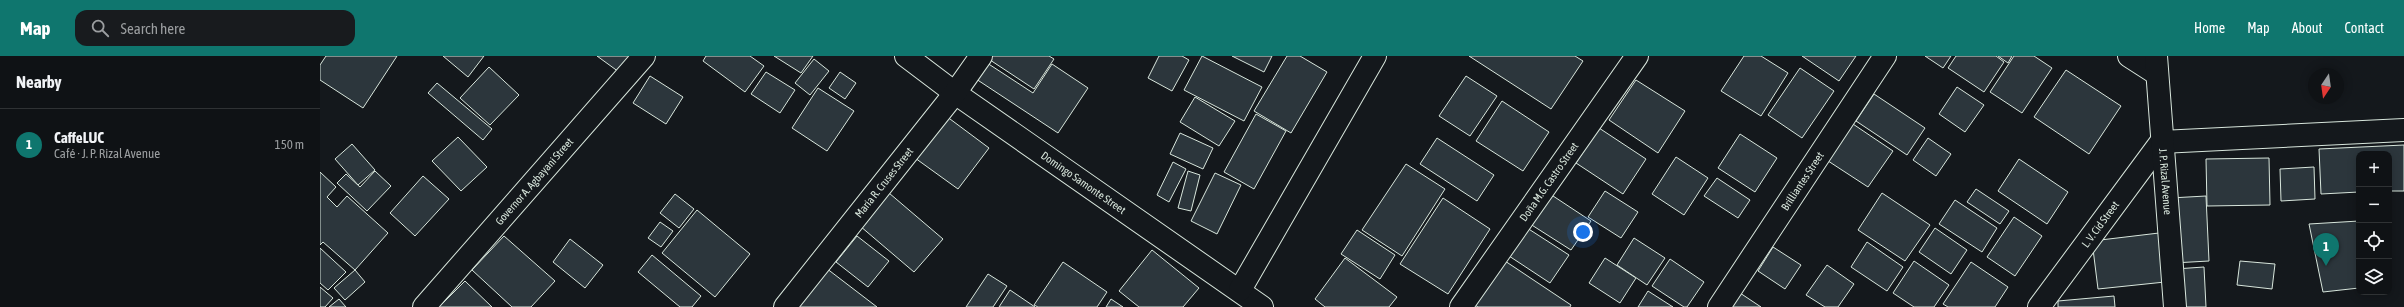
<!DOCTYPE html>
<html lang="en">
<head>
<meta charset="utf-8">
<style>
  body { margin:0; font-family:"Asap Condensed",sans-serif; background:#181b1e; color:#f1f3f6 }
  .controls { position:absolute; right:12px; bottom:12px; display:grid; overflow:hidden; border-radius:8px; box-shadow:0 2px 10px #0003 }
  .controls button { width:36px; height:36px; display:grid; place-items:center; padding:0; border:0; border-bottom:1px solid #2f3234; background:#0f1215; color:#f1f3f6; font:20px sans-serif }
  .compass { position:absolute; left:1988px; top:12px; width:36px; height:36px; border-radius:50%; background:#0f1215; box-shadow:0 2px 10px #0003; rotate:193deg }
  .you { position:absolute; left:1263px; top:176px; width:14px; height:14px; margin:-10px; border:3px solid #fff; border-radius:50%; background:#1a73e8; box-shadow:0 0 0 6px #1a73e833 }
  .badge { display:grid; place-items:center; width:26px; height:26px; border-radius:50%; background:#0f766e; color:#fff; font-size:13px; font-weight:700 }
  .pin { position:absolute; translate:-50% -33px; filter:drop-shadow(0 1px 2px #0008) }
  .pin::after { content:''; position:absolute; top:21px; width:14px; height:12px; background:inherit; clip-path:polygon(0 0,100% 0,50% 100%) }
  .list { margin:0; padding:0; list-style:none }
  h2 { display:flex; justify-content:space-between; align-items:center; height:52px; margin:0; padding:0 16px; font-size:17px }
  h2 small { font-size:13px; font-weight:400; color:#9b9ea0 }
  .list li { display:grid; grid-template-columns:26px 1fr auto; gap:12px; align-items:center; box-sizing:border-box; height:72px; padding:0 16px; border-top:1px solid #2f3234 }
  .list b { display:block; font-size:15px; white-space:nowrap }
  .list p { margin:0; font-size:13px; white-space:nowrap; color:#9b9ea0 }
  .list em { font-size:13px; font-style:normal; color:#9b9ea0 }
  .icon { flex:none; width:22px; height:22px; fill:none; stroke:currentColor; stroke-width:2; stroke-linecap:round; stroke-linejoin:round }
  .map { position:relative; flex:none; width:2084px; height:251px; overflow:hidden }
  header { display:flex; align-items:center; gap:24px; box-sizing:border-box; height:56px; padding:0 20px; background:#0f766e; color:#fff }
  header strong { font-size:19px }
  nav { display:flex; gap:22px; margin-inline-start:auto; font-size:14px }
  .search { width:280px; height:36px; background:#181b1e; display:flex; align-items:center; gap:10px; box-sizing:border-box; padding:0 14px; border-radius:12px; color:#9b9ea0; font-size:15px }
  main { display:flex }
  aside { flex:1; background:#0f1215 }
  .map>svg:first-child { display:block }
</style>
</head>
<body>
<header>
<strong>Map</strong>
<div class="search"><svg class="icon" aria-label="search" viewBox="0 0 24 24"><circle cx="10" cy="10" r="6"/><path d="M15 15l6 6"/></svg>Search here</div>
<nav><a>Home</a><a>Map</a><a>About</a><a>Contact</a></nav>
</header>
<main>
<aside>
<h2>Nearby<small></small></h2>
<ul class="list">
<li><span class="badge">1</span><div><b>CaffeLUC</b><p>Café · J. P. Rizal Avenue</p></div><em>150 m</em></li>
</ul>
</aside>
<div class="map">
<svg width="2084" height="251" viewBox="0 0 2084 251">
  <rect width="100%" height="100%" fill="#14181c"/>
  <g fill="#2c363c" stroke="#d8e6dc">
    <polygon points="6,0 77,0 43,52 0,24 0,9"/>
    <polygon points="123,0 164,0 148,21"/>
    <polygon points="277,0 311,0 299,16"/>
    <polygon points="386,0 430,0 444,10 425,36 383,5"/>
    <polygon points="454,0 493,0 481,17"/>
    <polygon points="664,0 729,0 734,3 714,33"/>
    <polygon points="839,0 862,0 869,4 852,35 828,22"/>
    <polygon points="882,0 942,31 924,65 864,34"/>
    <polygon points="912,0 952,0 944,16"/>
    <polygon points="967,0 980,0 1007,16 971,77 934,55"/>
    <polygon points="1149,0 1255,0 1263,5 1231,53"/>
    <polygon points="1424,0 1441,0 1468,17 1441,60 1401,35"/>
    <polygon points="1482,0 1536,0 1519,25"/>
    <polygon points="1605,0 1631,0 1623,12"/>
    <polygon points="1636,0 1676,0 1684,6 1664,36 1628,12"/>
    <polygon points="1678,0 1692,0 1688,7"/>
    <polygon points="1694,0 1714,0 1732,12 1702,57 1670,36"/>
    <polygon points="494,3 509,15 490,39 475,27"/>
    <polygon points="661,3 713,37 732,8 768,32 738,77 650,19"/>
    <polygon points="169,11 199,39 170,69 140,42"/>
    <polygon points="1480,12 1514,35 1482,82 1448,59"/>
    <polygon points="1746,14 1801,50 1769,98 1714,61"/>
    <polygon points="446,16 475,34 460,57 431,38"/>
    <polygon points="520,16 536,27 525,43 509,32"/>
    <polygon points="330,20 363,41 346,68 313,47"/>
    <polygon points="1146,20 1177,40 1150,80 1119,60"/>
    <polygon points="1316,24 1365,55 1338,97 1289,64"/>
    <polygon points="117,27 172,73 163,84 108,37"/>
    <polygon points="1637,31 1664,49 1645,76 1619,58"/>
    <polygon points="498,32 534,55 507,95 472,72"/>
    <polygon points="1554,38 1605,72 1587,99 1536,65"/>
    <polygon points="875,41 915,65 899,90 860,66"/>
    <polygon points="1182,45 1229,76 1203,115 1156,85"/>
    <polygon points="936,58 966,75 934,133 904,116"/>
    <polygon points="626,60 669,92 638,133 595,102"/>
    <polygon points="1527,64 1573,95 1548,131 1502,101"/>
    <polygon points="1279,72 1326,103 1303,138 1256,107"/>
    <polygon points="860,77 893,92 883,113 850,98"/>
    <polygon points="1420,78 1457,102 1435,136 1398,112"/>
    <polygon points="138,81 167,111 141,135 112,105"/>
    <polygon points="1117,82 1174,119 1157,145 1100,108"/>
    <polygon points="1608,82 1631,98 1616,120 1593,104"/>
    <polygon points="32,88 55,114 38,129 15,103"/>
    <polygon points="2084,89 2084,135 2069,135 2069,98 2039,98 2039,136 2001,138 1999,93"/>
    <polygon points="1356,101 1388,122 1364,159 1332,138"/>
    <polygon points="1949,102 1950,149 1887,150 1886,103"/>
    <polygon points="1699,103 1748,136 1727,168 1678,135"/>
    <polygon points="853,106 866,113 849,146 837,139"/>
    <polygon points="1086,108 1125,133 1082,200 1042,174"/>
    <polygon points="1994,111 1995,143 1961,145 1960,113"/>
    <polygon points="55,115 71,130 47,155 17,127 26,118 40,131"/>
    <polygon points="868,115 880,119 871,155 858,152"/>
    <polygon points="0,116 16,131 7,141 17,151 27,140 68,177 35,214 3,186 0,189"/>
    <polygon points="895,117 921,129 897,178 871,165"/>
    <polygon points="103,120 129,143 95,180 70,157"/>
    <polygon points="1397,122 1430,144 1418,162 1384,140"/>
    <polygon points="1656,133 1689,155 1680,168 1647,146"/>
    <polygon points="1285,135 1318,156 1301,182 1268,161"/>
    <polygon points="1227,136 1271,165 1251,194 1207,166"/>
    <polygon points="569,137 623,183 594,216 540,170"/>
    <polygon points="1562,137 1610,169 1585,205 1538,174"/>
    <polygon points="355,138 374,153 359,172 340,157"/>
    <polygon points="1886,140 1889,205 1853,207 1850,142"/>
    <polygon points="1123,142 1170,173 1128,238 1080,208"/>
    <polygon points="1635,144 1677,172 1662,196 1619,168"/>
    <polygon points="377,154 430,198 395,241 342,197"/>
    <polygon points="1694,161 1722,180 1695,220 1667,201"/>
    <polygon points="2039,165 2039,232 2003,236 1989,168"/>
    <polygon points="340,166 353,175 341,191 328,182"/>
    <polygon points="1204,170 1249,199 1230,227 1186,198"/>
    <polygon points="1615,172 1647,194 1631,218 1599,196"/>
    <polygon points="1037,174 1075,199 1060,223 1021,198"/>
    <polygon points="1839,177 1845,226 1778,233 1772,185"/>
    <polygon points="184,180 235,225 211,251 192,251 152,214"/>
    <polygon points="537,180 569,205 548,231 516,206"/>
    <polygon points="1314,182 1345,202 1327,229 1297,209"/>
    <polygon points="250,183 283,209 265,232 233,206"/>
    <polygon points="1547,186 1583,211 1567,235 1531,211"/>
    <polygon points="1453,191 1481,209 1465,233 1438,215"/>
    <polygon points="0,192 26,216 8,234 0,227"/>
    <polygon points="832,194 879,232 863,251 819,251 799,235"/>
    <polygon points="332,199 381,240 372,251 360,251 318,216"/>
    <polygon points="1179,201 1251,249 1250,251 1158,251 1150,246"/>
    <polygon points="1025,202 1077,241 1069,251 1005,251 995,243"/>
    <polygon points="1285,202 1316,222 1300,247 1269,227"/>
    <polygon points="1350,203 1384,226 1367,251 1364,251 1332,230"/>
    <polygon points="1594,205 1629,229 1614,251 1594,251 1573,237"/>
    <polygon points="1920,205 1955,208 1952,233 1917,229"/>
    <polygon points="743,206 787,236 777,251 718,251 714,249"/>
    <polygon points="1651,206 1688,231 1675,251 1628,251 1623,248"/>
    <polygon points="1507,209 1534,228 1518,251 1505,251 1486,239"/>
    <polygon points="1884,211 1886,251 1857,251 1855,213"/>
    <polygon points="506,212 557,251 476,251"/>
    <polygon points="35,214 45,226 25,244 14,232"/>
    <polygon points="668,218 687,230 673,251 646,251"/>
    <polygon points="145,225 172,251 119,251"/>
    <polygon points="0,231 13,242 5,251 0,251"/>
    <polygon points="690,234 715,251 679,251"/>
    <polygon points="1328,235 1353,251 1318,251"/>
    <polygon points="1417,235 1441,251 1406,251"/>
    <polygon points="1794,240 1795,251 1738,251 1738,245"/>
    <polygon points="19,243 26,251 9,251"/>
    <polygon points="791,243 803,251 786,251"/>
  </g>
  <g fill="none" stroke-linecap="round" stroke-linejoin="round">
    <defs>
      <g id="minor">
        <path id="s1" d="M 586,0 L 635,37 L 942,251"/>
        <polyline points="1809,0 1837,18"/>
        <polyline points="920,234 1055,0"/>
        <path id="s2" d="M 104,251 L 324,0"/>
        <path id="s3" d="M 465,251 L 635,37 L 661,0"/>
        <path id="s4" d="M 1141,251 L 1317,0"/>
        <path id="s5" d="M 1399,251 L 1565,0"/>
        <path id="s6" d="M 1719,251 L 1841,86 L 2084,74"/>
      </g>
      <g id="secondary">
        <path id="s7" d="M 1836,0 L 1855,251"/>
      </g>
    </defs>
    <use href="#minor" stroke="#d8e6dc" stroke-width="24"/>
    <use href="#secondary" stroke="#d8e6dc" stroke-width="24"/>
    <use href="#minor" stroke="#14181c" stroke-width="22"/>
    <use href="#secondary" stroke="#14181c" stroke-width="22"/>
  </g>
  <g text-anchor="middle" dominant-baseline="central" stroke-width="3" stroke-linejoin="round" paint-order="stroke">
    <g font-size="11" fill="#d8e6dc" stroke="#14181c">
      <text stroke="none"><textPath href="#s2" startOffset="167">Governor A. Agbayani Street</textPath></text>
      <text stroke="none"><textPath href="#s3" startOffset="159">Maria R. Cruses Street</textPath></text>
      <text stroke="none"><textPath href="#s1" startOffset="218">Domingo Samonte Street</textPath></text>
      <text stroke="none"><textPath href="#s4" startOffset="153">Doña M.G. Castro Street</textPath></text>
      <text stroke="none"><textPath href="#s5" startOffset="151">Brilliantes Street</textPath></text>
      <text stroke="none"><textPath href="#s7" startOffset="126">J. P. Rizal Avenue</textPath></text>
      <text stroke="none"><textPath href="#s6" startOffset="103">L. V. Cid Street</textPath></text>
    </g>
  </g>
</svg>
<div class="controls">
<button>+</button>
<button>−</button>
<button><svg class="icon" aria-label="locate" viewBox="0 0 24 24"><circle cx="12" cy="12" r="6"/><path d="M12 2v4M12 18v4M2 12h4M18 12h4"/></svg></button>
<button><svg class="icon" aria-label="layers" viewBox="0 0 24 24"><path d="M12 4l9 5-9 5-9-5zM3 14l9 5 9-5"/></svg></button>
</div>
<svg class="compass" viewBox="-18 -18 36 36"><path d="M0-13l5 13h-10z" fill="#e53935"/><path d="M0 13l5-13h-10z" fill="#9b9ea0"/></svg>
<div class="you"></div>
<div class="pin badge" style="left:2006px;top:210px">1</div>
</div>
</main>
</body>
</html>
